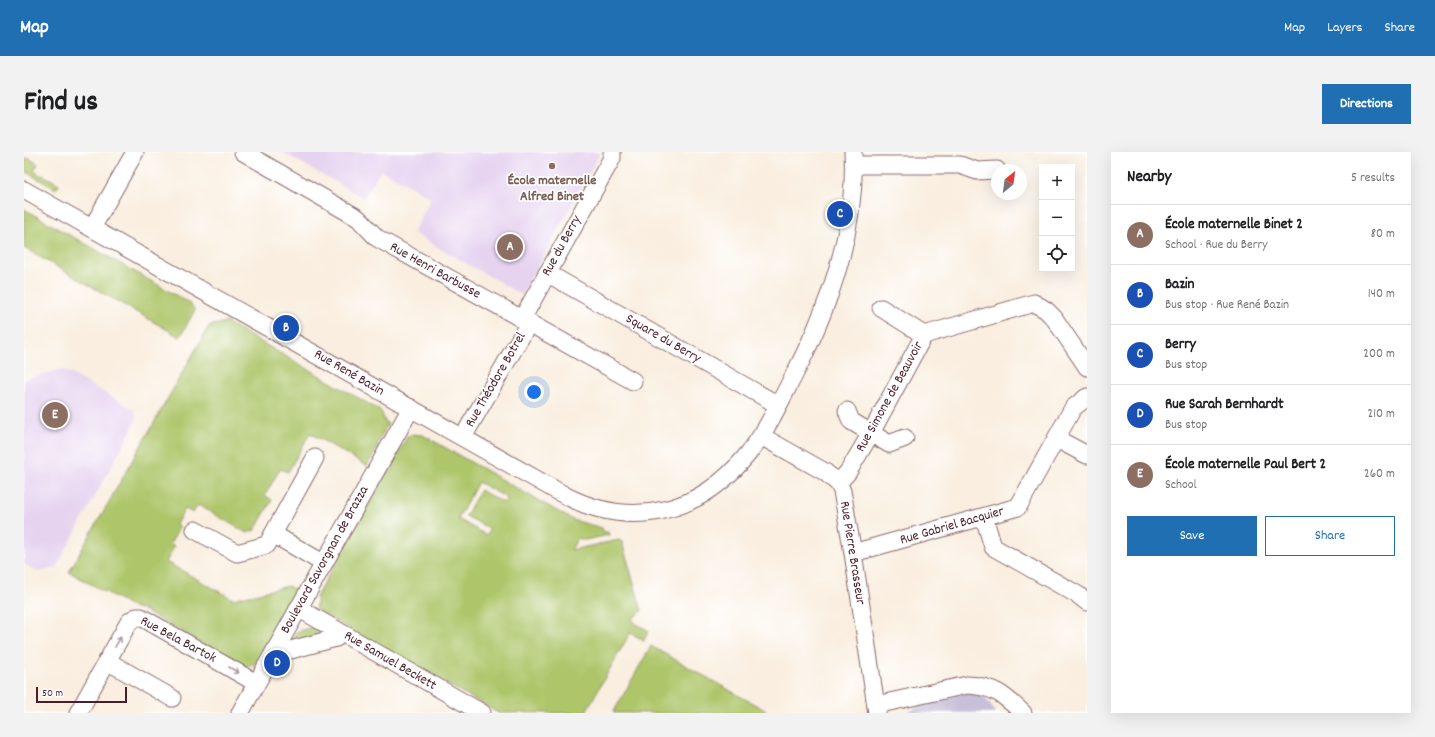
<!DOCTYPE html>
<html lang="en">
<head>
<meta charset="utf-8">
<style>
  body { margin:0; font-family:Dekko,sans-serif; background:#f2f2f2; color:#202124 }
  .controls { position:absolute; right:12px; top:12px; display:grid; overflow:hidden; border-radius:0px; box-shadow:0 4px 16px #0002 }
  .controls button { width:36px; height:36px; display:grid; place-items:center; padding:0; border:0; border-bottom:1px solid #e0e0e0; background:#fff; color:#202124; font:20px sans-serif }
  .compass { position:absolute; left:967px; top:12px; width:36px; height:36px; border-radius:50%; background:#fff; box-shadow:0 4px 16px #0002; rotate:29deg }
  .scale { position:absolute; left:12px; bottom:10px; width:91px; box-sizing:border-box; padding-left:4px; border:2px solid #4a1f2b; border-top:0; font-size:11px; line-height:14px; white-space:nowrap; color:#4a1f2b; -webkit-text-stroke:3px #fff; paint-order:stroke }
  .you { position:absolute; left:510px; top:240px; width:14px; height:14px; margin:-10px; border:3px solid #fff; border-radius:50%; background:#1a73e8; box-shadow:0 0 0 6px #1a73e833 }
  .badge { display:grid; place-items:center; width:26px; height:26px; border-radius:50%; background:#1f6fb2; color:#fff; font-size:13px; font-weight:700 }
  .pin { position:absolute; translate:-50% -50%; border:2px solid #fff; box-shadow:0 1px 4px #0006 }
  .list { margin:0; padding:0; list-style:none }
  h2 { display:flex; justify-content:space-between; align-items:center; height:52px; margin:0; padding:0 16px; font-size:17px }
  h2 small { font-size:13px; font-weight:400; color:#757577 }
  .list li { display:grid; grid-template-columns:26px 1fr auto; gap:12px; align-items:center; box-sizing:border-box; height:60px; padding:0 16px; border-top:1px solid #e0e0e0 }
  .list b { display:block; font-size:15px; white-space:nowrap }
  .list p { margin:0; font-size:13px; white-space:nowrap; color:#757577 }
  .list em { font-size:13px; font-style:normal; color:#757577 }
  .actions { display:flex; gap:8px; padding:12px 16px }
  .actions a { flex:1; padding:9px 0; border:1px solid #1f6fb2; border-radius:0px; text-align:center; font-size:14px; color:#1f6fb2 }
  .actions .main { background:#1f6fb2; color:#fff }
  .icon { flex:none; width:22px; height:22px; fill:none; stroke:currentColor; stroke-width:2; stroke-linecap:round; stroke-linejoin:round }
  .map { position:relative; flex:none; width:1063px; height:561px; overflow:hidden; border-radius:0px }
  header { display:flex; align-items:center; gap:24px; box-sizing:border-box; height:56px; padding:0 20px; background:#1f6fb2; color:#fff }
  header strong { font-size:19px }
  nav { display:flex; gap:22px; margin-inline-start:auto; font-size:14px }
  .intro { display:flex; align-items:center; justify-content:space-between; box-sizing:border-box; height:96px; padding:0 24px }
  h1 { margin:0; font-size:28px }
  .button { padding:10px 18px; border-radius:0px; background:#1f6fb2; color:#fff; font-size:14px; font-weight:700 }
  main { display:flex; gap:24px; padding:0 24px }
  aside { flex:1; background:#fff; border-radius:0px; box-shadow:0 4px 16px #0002 }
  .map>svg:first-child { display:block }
</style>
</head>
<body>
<header>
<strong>Map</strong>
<nav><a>Map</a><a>Layers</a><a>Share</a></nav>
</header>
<div class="intro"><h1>Find us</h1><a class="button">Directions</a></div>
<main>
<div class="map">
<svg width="1063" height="561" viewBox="0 0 1063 561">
  <rect width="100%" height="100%" fill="#fff"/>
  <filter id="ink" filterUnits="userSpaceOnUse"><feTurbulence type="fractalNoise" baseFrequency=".025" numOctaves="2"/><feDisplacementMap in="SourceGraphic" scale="8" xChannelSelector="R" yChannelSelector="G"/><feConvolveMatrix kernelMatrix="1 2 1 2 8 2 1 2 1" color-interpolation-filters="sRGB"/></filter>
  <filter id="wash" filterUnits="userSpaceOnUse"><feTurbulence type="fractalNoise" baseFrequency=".012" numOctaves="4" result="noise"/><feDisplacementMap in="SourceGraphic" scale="16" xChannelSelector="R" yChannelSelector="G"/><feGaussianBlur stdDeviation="0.9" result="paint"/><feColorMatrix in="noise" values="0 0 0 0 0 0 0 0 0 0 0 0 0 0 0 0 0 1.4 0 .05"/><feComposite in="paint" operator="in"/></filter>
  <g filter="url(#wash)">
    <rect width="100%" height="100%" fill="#f9eedf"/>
    <g fill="#e6d3f0">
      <polygon points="258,0 577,0 498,143 389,81 407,46 357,18 340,46"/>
      <polygon points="38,217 111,258 112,269 32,416 14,420 0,412 0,227"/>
    </g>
    <polygon fill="#c8c0d8" points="943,540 959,543 972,561 883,561 897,552"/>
    <g fill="#aec66b" stroke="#7c724b" fill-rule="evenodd">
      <polygon points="0,6 4,8 5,6 14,12 10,19 18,24 19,23 35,32 32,37 0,19"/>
      <polygon points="0,57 164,150 171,158 156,185 0,96"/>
      <polygon points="202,170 357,259 361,270 364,272 353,292 355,294 343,314 286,281 264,320 256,317 241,343 248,348 231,378 223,381 174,353 169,361 161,357 152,372 156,375 146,392 150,395 142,410 209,447 264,434 273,439 232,511 224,515 219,515 117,457 109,455 45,420 185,174"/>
      <path d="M 388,282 L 399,283 L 549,368 L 578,376 L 580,380 L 584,380 L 585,383 L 561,388 L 554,386 L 547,398 L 595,388 L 598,390 L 618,459 L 608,467 L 611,471 L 625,479 L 620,488 L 606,481 L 561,561 L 474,561 L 292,458 L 291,455 L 292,453 L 292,445 L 383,285 ZM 454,330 L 483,346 L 480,351 L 456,338 L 442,364 L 466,377 L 462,383 L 434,367 Z"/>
      <polygon points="288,475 303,484 264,495 272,480"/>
      <polygon points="627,494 746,561 589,561"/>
    </g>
  </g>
  <g filter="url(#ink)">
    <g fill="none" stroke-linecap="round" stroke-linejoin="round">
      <defs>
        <g id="minor">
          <polyline points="219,0 334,66 353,86 609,229"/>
          <polyline points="830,13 936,13 953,19 973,18"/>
          <path d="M 0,38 L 542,344 C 609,378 676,361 723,303 C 742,280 755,252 769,225 C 804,158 833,78 829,0"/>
          <polyline points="68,76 111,0"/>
          <polyline points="523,121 754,253"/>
          <polyline points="857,156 900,183"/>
          <polyline points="498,167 588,6 588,0"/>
          <polyline points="823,259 827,269 865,292 881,286"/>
          <polyline points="737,284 801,320 814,331 818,339 829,401 853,561"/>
          <polyline points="439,285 505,171"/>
          <polyline points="1033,287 1063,303"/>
          <polyline points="814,331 824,320 847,281 900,183 1010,151 1022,158 1030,166 1063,215"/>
          <polyline points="960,365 969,395 1054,443 1063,450"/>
          <polyline points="171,378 213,401 243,393 249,382 299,411"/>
          <polyline points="249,382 291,306"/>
          <polyline points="829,401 994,355 1049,256 1063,245"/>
          <polyline points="274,456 458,561"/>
          <polyline points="252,496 259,500 312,486 315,480"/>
          <polyline points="83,509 148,546"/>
          <path d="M 852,553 L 943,533 C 970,534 980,543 999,561"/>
          <polyline points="54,561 105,470 112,465 117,465 232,531"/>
          <polyline points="216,561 387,256"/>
        </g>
      </defs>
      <use href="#minor" stroke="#87676a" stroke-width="19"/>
      <use href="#minor" stroke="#fff" stroke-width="17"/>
    </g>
    <defs><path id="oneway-shaft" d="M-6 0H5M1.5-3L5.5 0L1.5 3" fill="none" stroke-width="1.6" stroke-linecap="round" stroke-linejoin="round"/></defs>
    <g stroke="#ae9aa0">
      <use href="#oneway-shaft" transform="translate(94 490) rotate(-60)"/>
      <use href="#oneway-shaft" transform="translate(210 518) rotate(30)"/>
    </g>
  </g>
  <circle fill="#8d6e63" stroke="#fff" stroke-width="1.5" cx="528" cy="14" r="4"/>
  <g text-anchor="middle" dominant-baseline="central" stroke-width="3.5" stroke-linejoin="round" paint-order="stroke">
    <g font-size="14" font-weight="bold" fill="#785e54" stroke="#fff">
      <text x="528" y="29">École maternelle<tspan x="528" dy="16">Alfred Binet</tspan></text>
    </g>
    <g font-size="14" fill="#4a1f2b" stroke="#fff">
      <text transform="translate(538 94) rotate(-61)">Rue du Berry</text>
      <text transform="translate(411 119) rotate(29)">Rue Henri Barbusse</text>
      <text transform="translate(639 187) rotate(30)">Square du Berry</text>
      <text transform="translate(325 221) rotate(30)">Rue René Bazin</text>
      <text transform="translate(472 228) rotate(-60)">Rue Théodore Botrel</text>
      <text transform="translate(866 245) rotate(-61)">Rue Simone de Beauvoir</text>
      <text transform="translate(928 374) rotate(-16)">Rue Gabriel Bacquier</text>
      <text transform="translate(828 401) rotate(81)">Rue Pierre Brasseur</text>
      <text transform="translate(301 408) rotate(-61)">Boulevard Savorgnan de Brazza</text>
      <text transform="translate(154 488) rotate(28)">Rue Bela Bartok</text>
      <text transform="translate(366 509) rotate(30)">Rue Samuel Beckett</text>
    </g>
  </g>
</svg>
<div class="controls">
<button>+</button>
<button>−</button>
<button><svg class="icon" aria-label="locate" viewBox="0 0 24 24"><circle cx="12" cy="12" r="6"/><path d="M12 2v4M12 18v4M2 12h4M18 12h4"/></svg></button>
</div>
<svg class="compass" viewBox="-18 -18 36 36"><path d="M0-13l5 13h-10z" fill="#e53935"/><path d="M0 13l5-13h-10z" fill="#757577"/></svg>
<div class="scale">50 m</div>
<div class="you"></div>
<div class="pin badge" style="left:486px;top:95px;background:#8d6e63">A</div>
<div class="pin badge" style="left:262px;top:176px;background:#1a4fb4">B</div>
<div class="pin badge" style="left:816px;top:62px;background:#1a4fb4">C</div>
<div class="pin badge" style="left:253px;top:511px;background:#1a4fb4">D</div>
<div class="pin badge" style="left:31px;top:263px;background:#8d6e63">E</div>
</div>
<aside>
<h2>Nearby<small>5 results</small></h2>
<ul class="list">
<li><span class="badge" style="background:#8d6e63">A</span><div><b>École maternelle Binet 2</b><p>School · Rue du Berry</p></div><em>80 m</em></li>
<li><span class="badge" style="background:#1a4fb4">B</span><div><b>Bazin</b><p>Bus stop · Rue René Bazin</p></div><em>140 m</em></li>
<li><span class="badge" style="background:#1a4fb4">C</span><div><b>Berry</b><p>Bus stop</p></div><em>200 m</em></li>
<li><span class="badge" style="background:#1a4fb4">D</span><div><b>Rue Sarah Bernhardt</b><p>Bus stop</p></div><em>210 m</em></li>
<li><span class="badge" style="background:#8d6e63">E</span><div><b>École maternelle Paul Bert 2</b><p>School</p></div><em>260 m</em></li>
</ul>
<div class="actions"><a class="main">Save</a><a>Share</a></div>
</aside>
</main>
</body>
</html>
